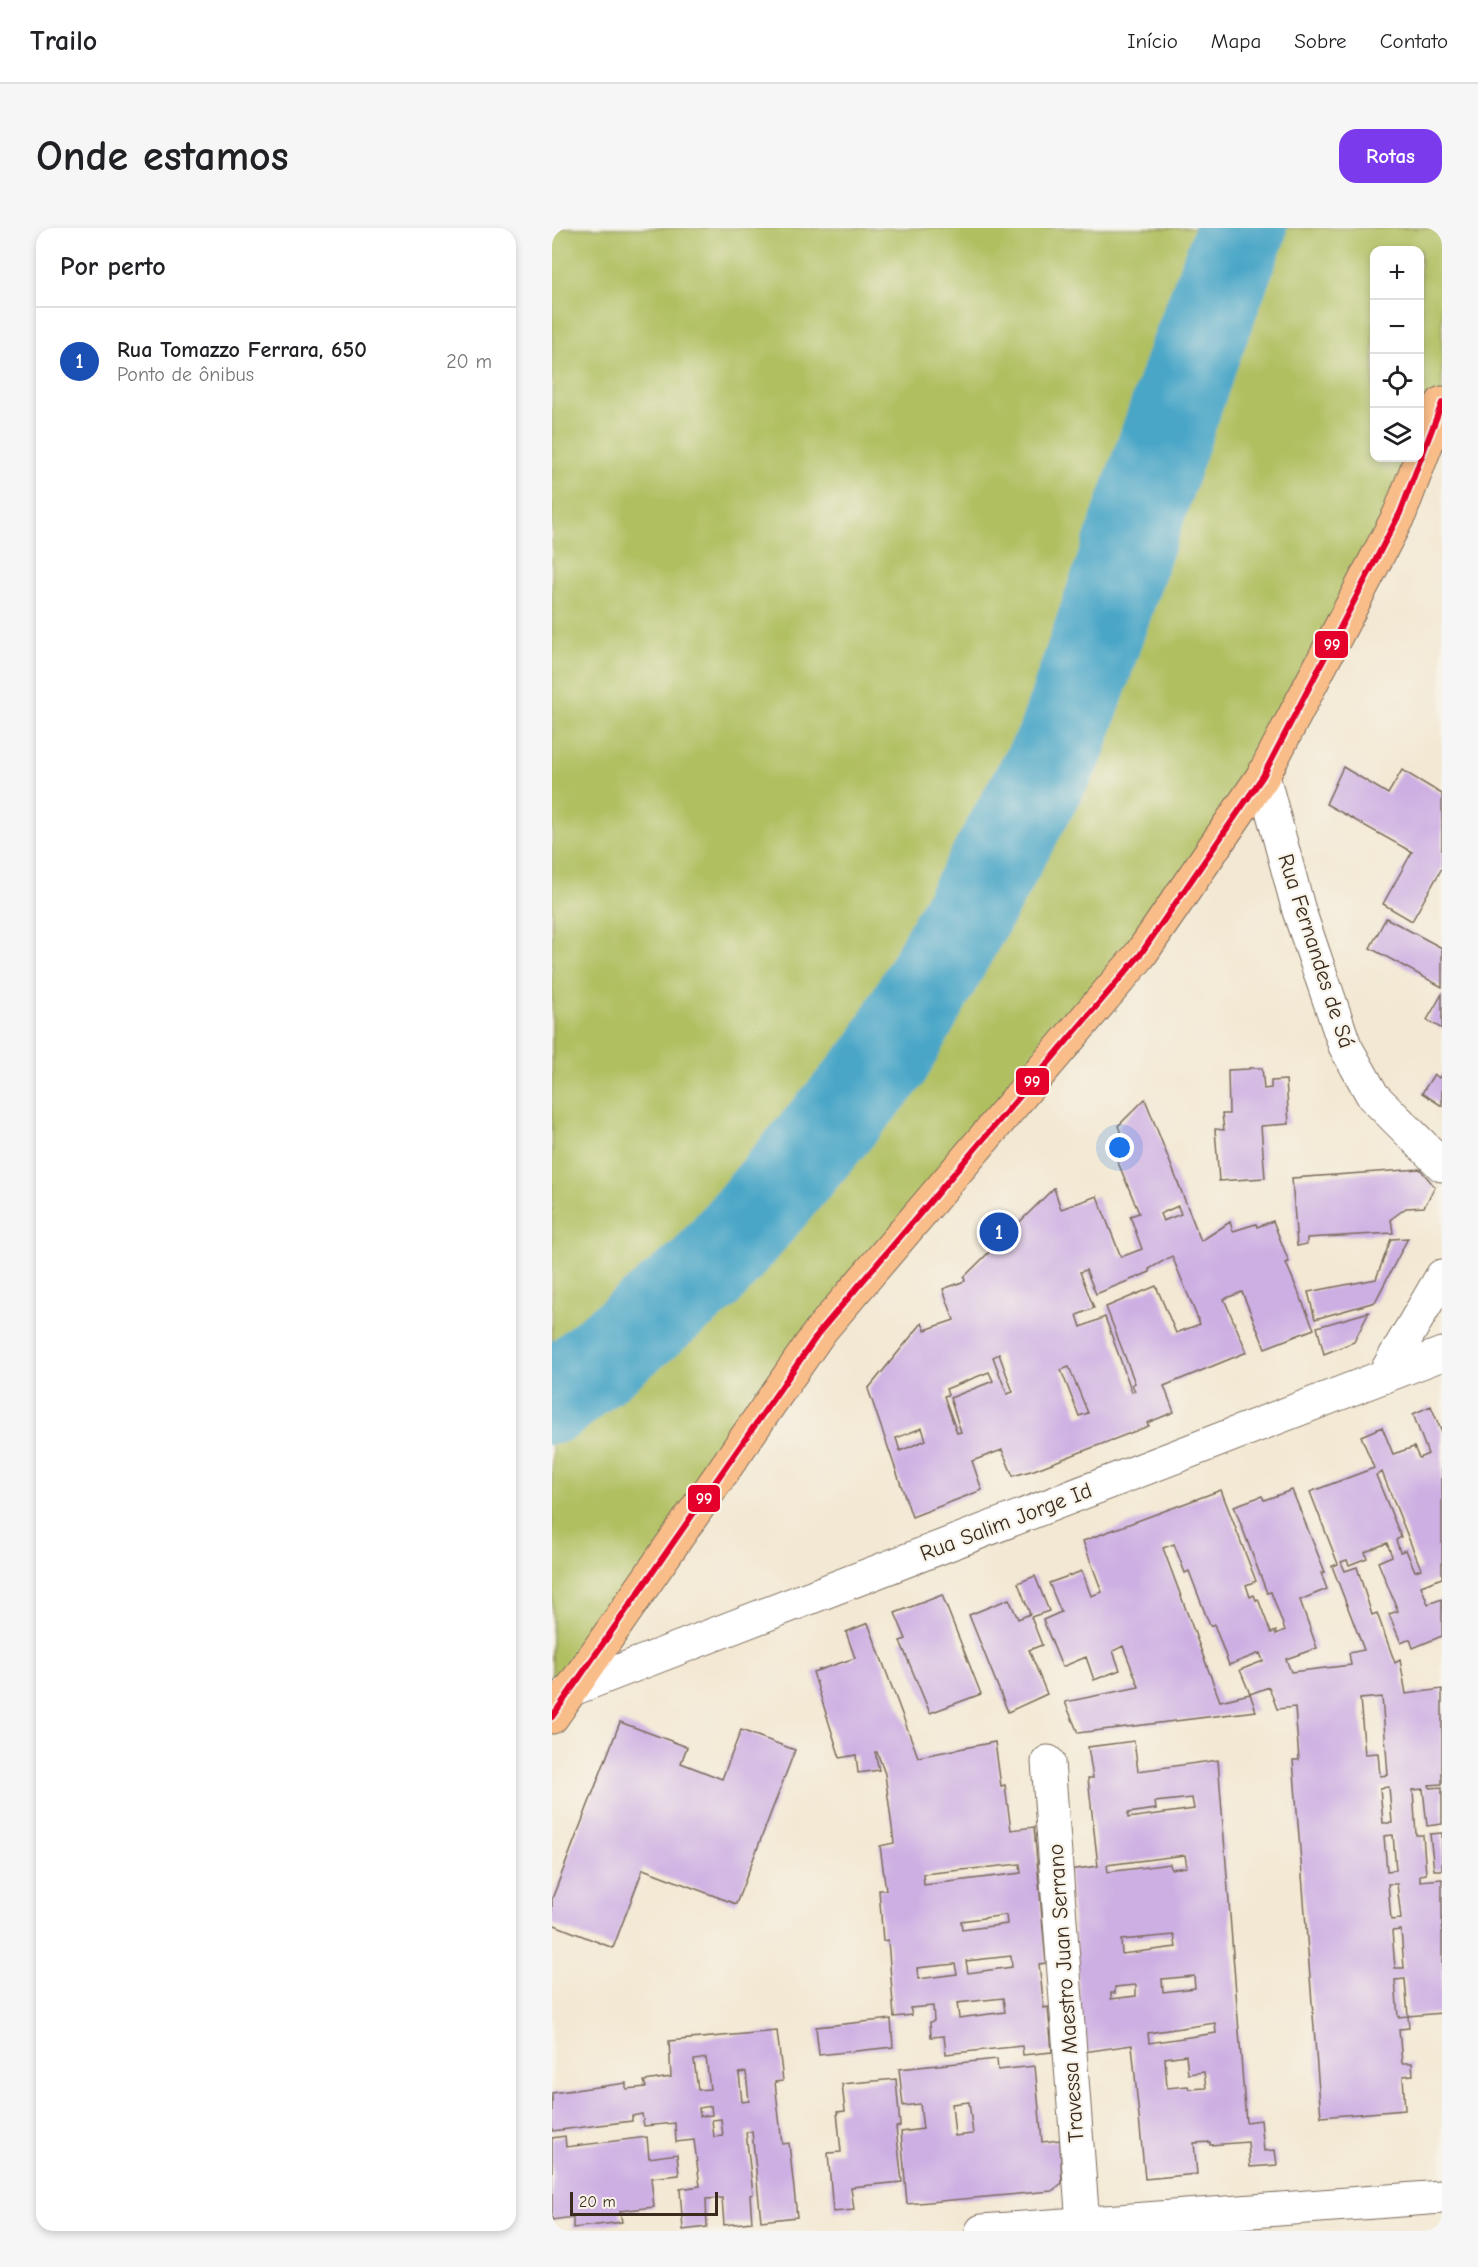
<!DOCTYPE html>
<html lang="pt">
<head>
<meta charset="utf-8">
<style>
  body { margin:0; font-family:"Comic Neue",sans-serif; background:#f6f6f6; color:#202124 }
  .controls { position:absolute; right:18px; top:18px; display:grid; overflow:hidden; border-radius:12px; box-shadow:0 3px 9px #0003 }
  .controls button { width:54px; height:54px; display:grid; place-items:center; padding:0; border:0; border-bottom:2px solid #e0e0e0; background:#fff; color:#202124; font:30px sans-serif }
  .scale { position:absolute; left:18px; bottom:15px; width:148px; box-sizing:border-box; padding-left:6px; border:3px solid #3b2a1e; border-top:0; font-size:16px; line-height:21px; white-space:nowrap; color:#3b2a1e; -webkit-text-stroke:4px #f7f3e8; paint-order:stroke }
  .you { position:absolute; left:568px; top:920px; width:21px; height:21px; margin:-15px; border:4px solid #fff; border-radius:50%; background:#1a73e8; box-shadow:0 0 0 9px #1a73e833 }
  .badge { display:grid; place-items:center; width:39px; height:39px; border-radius:50%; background:#7c3aed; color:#fff; font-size:20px; font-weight:700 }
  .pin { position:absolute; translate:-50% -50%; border:3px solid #fff; box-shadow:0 2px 6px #0006 }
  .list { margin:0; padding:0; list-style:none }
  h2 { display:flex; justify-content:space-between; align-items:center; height:78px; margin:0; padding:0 24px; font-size:26px }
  h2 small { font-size:20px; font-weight:400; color:#757577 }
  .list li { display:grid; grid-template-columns:39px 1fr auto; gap:18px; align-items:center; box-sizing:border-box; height:108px; padding:0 24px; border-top:2px solid #e0e0e0 }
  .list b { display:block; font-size:22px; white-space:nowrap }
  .list p { margin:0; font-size:20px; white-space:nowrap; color:#757577 }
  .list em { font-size:20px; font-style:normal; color:#757577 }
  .icon { flex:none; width:33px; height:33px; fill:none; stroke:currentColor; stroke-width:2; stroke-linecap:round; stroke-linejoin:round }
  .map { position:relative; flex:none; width:890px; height:2003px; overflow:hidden; border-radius:18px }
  header { display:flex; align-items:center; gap:36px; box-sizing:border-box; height:84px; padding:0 30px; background:#fff; border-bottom:2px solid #e0e0e0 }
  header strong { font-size:28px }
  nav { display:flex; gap:33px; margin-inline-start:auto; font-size:21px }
  .intro { display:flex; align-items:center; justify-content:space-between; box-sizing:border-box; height:144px; padding:0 36px }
  h1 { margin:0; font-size:42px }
  .button { padding:15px 27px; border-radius:18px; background:#7c3aed; color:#fff; font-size:21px; font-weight:700 }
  main { display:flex; gap:36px; padding:0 36px }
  aside { flex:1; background:#fff; border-radius:18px; box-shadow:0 3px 9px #0003 }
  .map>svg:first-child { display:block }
</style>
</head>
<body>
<header>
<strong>Trailo</strong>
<nav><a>Início</a><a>Mapa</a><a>Sobre</a><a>Contato</a></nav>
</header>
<div class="intro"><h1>Onde estamos</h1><a class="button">Rotas</a></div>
<main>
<aside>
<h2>Por perto<small></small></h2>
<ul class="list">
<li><span class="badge" style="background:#1a4fb4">1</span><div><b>Rua Tomazzo Ferrara, 650</b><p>Ponto de ônibus</p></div><em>20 m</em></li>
</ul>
</aside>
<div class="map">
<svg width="890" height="2003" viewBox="0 0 890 2003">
  <rect width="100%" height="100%" fill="#f7f3e8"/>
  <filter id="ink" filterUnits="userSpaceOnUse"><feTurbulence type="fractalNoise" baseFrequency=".0167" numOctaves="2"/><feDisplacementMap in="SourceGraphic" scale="12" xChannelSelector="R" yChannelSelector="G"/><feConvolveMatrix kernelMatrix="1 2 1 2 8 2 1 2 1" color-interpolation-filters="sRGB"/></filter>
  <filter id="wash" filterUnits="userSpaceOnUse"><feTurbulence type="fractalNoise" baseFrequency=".008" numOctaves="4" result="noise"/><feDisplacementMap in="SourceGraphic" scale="24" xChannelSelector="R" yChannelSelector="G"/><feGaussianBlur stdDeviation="1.35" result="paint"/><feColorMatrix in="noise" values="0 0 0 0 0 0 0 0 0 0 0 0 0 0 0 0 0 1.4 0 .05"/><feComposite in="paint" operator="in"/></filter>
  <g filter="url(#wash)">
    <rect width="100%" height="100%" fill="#f3e8d3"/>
    <path fill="#b0bf61" stroke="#767440" stroke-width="1.5" fill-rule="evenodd" d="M 0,0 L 890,0 L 890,194 L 731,530 L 249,1135 L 0,1506 ZM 822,22 L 868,22 L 868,230 L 822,230 Z"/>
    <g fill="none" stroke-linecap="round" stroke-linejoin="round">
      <polyline stroke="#48a6c7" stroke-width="90" points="0,1171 154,1045 333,833 508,517 640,132 690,0"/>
    </g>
    <g id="blocks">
      <g fill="#cdafe3" fill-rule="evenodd">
        <polygon points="791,539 836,566 850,542 890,566 890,640 860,693 831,676 860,624 774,576"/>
        <polygon points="834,690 890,720 890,759 818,720"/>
        <polygon points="890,766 890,801 875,792"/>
        <polygon points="697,840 710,840 712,861 719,860 719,853 734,852 737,896 709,898 713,950 667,953 663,901 672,902 670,886 677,886 676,842 697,841"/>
        <polygon points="890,845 890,878 870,865 882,846 887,850"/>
        <path d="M 593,871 L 649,1013 L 678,994 L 681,1003 L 704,996 L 705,999 L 721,993 L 737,1034 L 734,1035 L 762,1101 L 713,1120 L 690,1064 L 672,1071 L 695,1124 L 612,1158 L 622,1184 L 595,1195 L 597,1198 L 482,1242 L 461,1248 L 450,1222 L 420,1233 L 430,1262 L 360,1289 L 316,1161 L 370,1095 L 373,1102 L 402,1092 L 391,1061 L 413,1053 L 412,1049 L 502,960 L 509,981 L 545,968 L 569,1029 L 590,1021 L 578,988 L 587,985 L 565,932 L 577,926 L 566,898 ZM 626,978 L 629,986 L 611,993 L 608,986 ZM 620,1028 L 648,1096 L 624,1105 L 604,1058 L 554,1079 L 583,1155 L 580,1157 L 583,1163 L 580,1164 L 553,1089 L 529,1099 L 525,1087 L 542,1080 L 528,1044 L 534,1042 L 544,1066 L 598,1044 L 597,1041 ZM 447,1126 L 461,1164 L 455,1166 L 441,1129 ZM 517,1139 L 536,1185 L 527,1188 L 509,1142 ZM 437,1144 L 441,1153 L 398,1170 L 409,1204 L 405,1205 L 392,1168 L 396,1167 L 394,1161 ZM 370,1200 L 374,1212 L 348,1223 L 344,1210 Z"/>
        <polygon points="868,941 883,959 872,979 854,980 839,991 841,1005 755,1010 755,1016 745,1018 740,950"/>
        <polygon points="856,1010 823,1074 763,1091 756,1064 824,1051 839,1011"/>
        <polygon points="817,1084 802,1114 772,1126 765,1099"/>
        <path d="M 879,1178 L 890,1205 L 890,1350 L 869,1358 L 876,1376 L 890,1371 L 890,1408 L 861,1420 L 858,1411 L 849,1415 L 837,1386 L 846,1383 L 826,1334 L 840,1328 L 835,1315 L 813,1324 L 815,1330 L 797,1337 L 795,1332 L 789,1334 L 793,1343 L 805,1339 L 820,1387 L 825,1385 L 843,1435 L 848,1432 L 854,1466 L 890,1461 L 890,1556 L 877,1557 L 878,1560 L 890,1559 L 890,1596 L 875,1598 L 871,1561 L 861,1562 L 864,1607 L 871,1607 L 874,1646 L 868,1647 L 868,1653 L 890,1651 L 890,1785 L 856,1788 L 853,1751 L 843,1752 L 846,1789 L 856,1788 L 857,1800 L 847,1801 L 850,1835 L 860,1835 L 861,1847 L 851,1848 L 853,1882 L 769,1889 L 741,1532 L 747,1532 L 743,1479 L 725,1481 L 717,1459 L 698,1466 L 688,1442 L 711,1433 L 708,1425 L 677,1437 L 662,1396 L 658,1398 L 637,1343 L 633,1345 L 622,1316 L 611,1320 L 668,1473 L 698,1466 L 704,1483 L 526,1505 L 513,1474 L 587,1459 L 571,1418 L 561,1423 L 568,1442 L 542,1452 L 534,1429 L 510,1439 L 491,1392 L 509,1384 L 497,1355 L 530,1343 L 539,1368 L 550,1364 L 531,1313 L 669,1262 L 704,1353 L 694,1357 L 698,1369 L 702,1367 L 704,1372 L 706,1371 L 719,1405 L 724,1403 L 724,1406 L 733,1402 L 719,1364 L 715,1365 L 682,1278 L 710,1268 L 712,1272 L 740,1262 L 773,1344 L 769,1345 L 775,1361 L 748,1372 L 765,1420 L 734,1431 L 739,1444 L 799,1437 L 797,1425 L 812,1422 L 780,1338 L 786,1336 L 758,1264 L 822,1240 L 809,1208 L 830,1199 L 841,1226 L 862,1219 L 867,1230 L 876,1226 L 861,1186 ZM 830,1244 L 869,1341 L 863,1343 L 854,1322 L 848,1324 L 844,1312 L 849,1309 L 824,1247 ZM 830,1469 L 836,1547 L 828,1548 L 826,1525 L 813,1526 L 808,1471 ZM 837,1559 L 840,1595 L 831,1595 L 828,1560 ZM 841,1607 L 844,1642 L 835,1643 L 832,1608 ZM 836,1656 L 845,1656 L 849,1691 L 839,1692 ZM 849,1702 L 852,1740 L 843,1740 L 840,1703 Z"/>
        <polygon points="483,1348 497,1383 479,1389 490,1417 477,1422 495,1466 456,1484 417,1387 457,1371 466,1391 478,1386 466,1355"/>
        <polygon points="390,1367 429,1466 378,1485 348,1413 354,1411 343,1385"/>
        <path d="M 316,1395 L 366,1529 L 443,1514 L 449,1558 L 453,1557 L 459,1602 L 482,1599 L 494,1735 L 487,1736 L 492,1780 L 496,1779 L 500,1824 L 471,1827 L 470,1818 L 394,1826 L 392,1808 L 379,1809 L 378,1794 L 382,1793 L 381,1778 L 358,1780 L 360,1787 L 342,1789 L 336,1712 L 331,1713 L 327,1662 L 334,1662 L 328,1618 L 342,1615 L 333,1546 L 325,1524 L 323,1524 L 327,1542 L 306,1545 L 304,1527 L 288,1530 L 261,1444 L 303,1430 L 294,1404 ZM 468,1636 L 469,1645 L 372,1657 L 371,1646 ZM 454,1687 L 455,1696 L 410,1702 L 409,1693 ZM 459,1728 L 460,1739 L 416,1745 L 414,1733 ZM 403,1736 L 405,1746 L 366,1751 L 365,1740 ZM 451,1770 L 453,1784 L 407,1790 L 405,1775 Z"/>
        <polygon points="68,1494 135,1519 129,1535 170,1551 189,1502 243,1522 184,1676 91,1641 61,1720 0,1696 0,1671"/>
        <path d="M 582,1513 L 586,1543 L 666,1532 L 694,1894 L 709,1892 L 712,1923 L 723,1922 L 725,1937 L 698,1939 L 696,1914 L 658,1917 L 658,1914 L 642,1915 L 645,1946 L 593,1951 L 580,1817 L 532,1824 L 517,1642 L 546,1638 L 536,1550 L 541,1550 L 536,1519 ZM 640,1570 L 642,1581 L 576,1590 L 576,1585 L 604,1581 L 603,1574 ZM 633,1627 L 635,1639 L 619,1641 L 618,1636 L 556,1644 L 555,1637 ZM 622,1707 L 624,1719 L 570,1726 L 569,1712 ZM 642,1748 L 643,1760 L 611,1764 L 610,1751 ZM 584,1757 L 584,1768 L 559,1771 L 559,1765 L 563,1765 L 563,1759 ZM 663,1795 L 664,1805 L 597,1815 L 596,1805 ZM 634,1827 L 636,1846 L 652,1844 L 654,1860 L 637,1861 L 636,1858 L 615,1860 L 613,1830 Z"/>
        <polygon points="890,1605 890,1642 882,1642 878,1606"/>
        <polygon points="339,1791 341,1819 267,1827 264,1799"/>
        <path d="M 225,1803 L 231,1853 L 223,1854 L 230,1916 L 237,1915 L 245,1989 L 209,1993 L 200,1903 L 194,1904 L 201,1966 L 198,1967 L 200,1994 L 172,1997 L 170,1970 L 154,1971 L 155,1999 L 131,2002 L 128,1961 L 148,1958 L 142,1912 L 124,1914 L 123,1895 L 92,1898 L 90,1886 L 80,1888 L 80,1893 L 0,1903 L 0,1865 L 74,1855 L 74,1861 L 94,1859 L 92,1853 L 119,1849 L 117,1813 ZM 154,1830 L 158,1861 L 146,1862 L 142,1832 ZM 194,1844 L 197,1873 L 190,1874 L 187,1845 ZM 159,1878 L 160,1887 L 148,1888 L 147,1880 ZM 169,1891 L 171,1908 L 162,1909 L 160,1892 Z"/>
        <path d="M 445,1831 L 446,1842 L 483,1838 L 490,1914 L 508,1912 L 510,1955 L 500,1963 L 355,1976 L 349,1904 L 371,1901 L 368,1876 L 351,1878 L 347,1841 ZM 417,1874 L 421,1906 L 403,1908 L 400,1876 Z"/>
        <polygon points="344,1851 348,1898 344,1899 350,1954 299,1959 302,1982 281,1984 276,1925 289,1924 285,1884 293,1883 290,1856"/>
        <polygon points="13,1908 14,1919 95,1909 97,1930 125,1926 127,1947 99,1950 102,1979 68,1983 70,1994 21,2000 21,1989 0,1992 0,1910"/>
      </g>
    </g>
  </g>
  <g filter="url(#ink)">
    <use href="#blocks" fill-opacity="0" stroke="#7b6c5d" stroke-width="1.5"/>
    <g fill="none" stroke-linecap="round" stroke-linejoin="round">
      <defs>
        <g id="minor">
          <polyline points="711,548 747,683 793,818 821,868 890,937"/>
          <polyline points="831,1149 890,1048"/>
          <polyline points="18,1462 890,1126"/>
          <polyline points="496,1534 531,1996"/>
        </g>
        <polyline id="tertiary" points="430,2003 890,1969"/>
        <polyline id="primary" points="0,1489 269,1102 588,727 711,548 848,285 890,175"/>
      </defs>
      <use href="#minor" stroke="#7b6c5d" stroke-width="35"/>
      <use href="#tertiary" stroke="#7b6c5d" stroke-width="35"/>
      <use href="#primary" stroke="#7b6c5d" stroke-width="35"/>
      <use href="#minor" stroke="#fff" stroke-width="33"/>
      <use href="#tertiary" stroke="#fff" stroke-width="33"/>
      <use href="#primary" stroke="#f8bd89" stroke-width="33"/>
      <defs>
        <polyline id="bus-1" points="0,1489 269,1102 588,727 711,548 848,285 890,175"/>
      </defs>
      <use href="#bus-1" stroke="#f7f3e8" stroke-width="10"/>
      <use href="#bus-1" stroke="#e4002b" stroke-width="6"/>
    </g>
  </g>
  <g text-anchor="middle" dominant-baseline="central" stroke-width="4.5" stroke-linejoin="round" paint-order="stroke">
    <g font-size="22" fill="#3b2a1e" stroke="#f7f3e8">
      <text transform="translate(764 723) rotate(72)">Rua Fernandes de Sá</text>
      <text transform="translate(454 1294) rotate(-21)">Rua Salim Jorge Id</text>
      <text transform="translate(514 1765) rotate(-94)">Travessa Maestro Juan Serrano</text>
    </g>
  </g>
  <g stroke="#f7f3e8" stroke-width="2">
    <rect x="762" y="402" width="35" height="29" rx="6" fill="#e4002b"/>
    <rect x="463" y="839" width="35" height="29" rx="6" fill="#e4002b"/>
    <rect x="135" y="1256" width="34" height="29" rx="6" fill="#e4002b"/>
  </g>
  <g font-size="16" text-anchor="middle" font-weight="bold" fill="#fff">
    <text x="780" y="422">99</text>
    <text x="480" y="859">99</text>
    <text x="152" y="1276">99</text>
  </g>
</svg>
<div class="controls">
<button>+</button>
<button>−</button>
<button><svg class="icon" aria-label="locate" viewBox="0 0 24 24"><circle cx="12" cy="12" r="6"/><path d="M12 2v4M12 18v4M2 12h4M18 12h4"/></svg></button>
<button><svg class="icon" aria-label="layers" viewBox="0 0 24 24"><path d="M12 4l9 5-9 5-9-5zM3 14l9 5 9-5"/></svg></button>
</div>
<div class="scale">20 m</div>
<div class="you"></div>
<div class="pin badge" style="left:447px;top:1004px;background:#1a4fb4">1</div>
</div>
</main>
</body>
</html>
